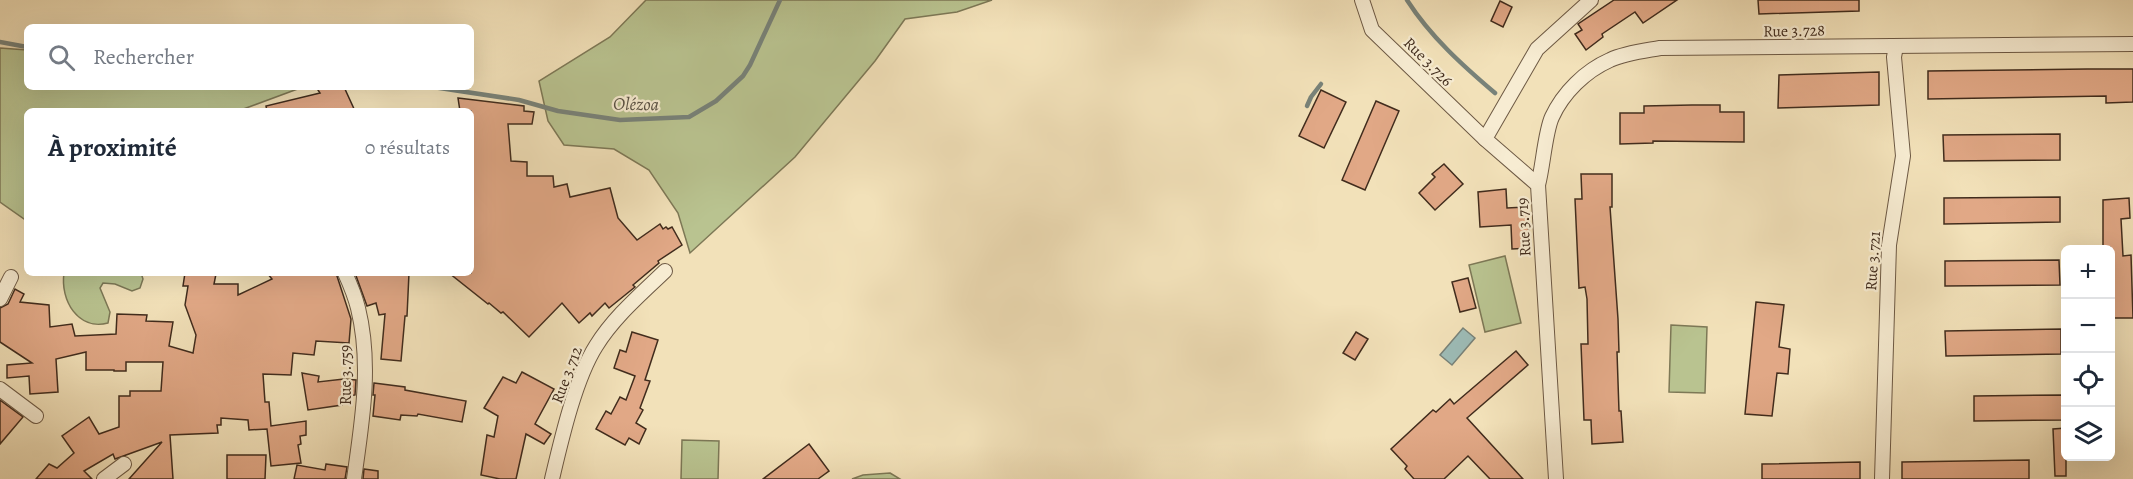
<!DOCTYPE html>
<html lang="fr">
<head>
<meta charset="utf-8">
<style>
  body { margin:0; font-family:Alegreya,serif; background:#f6f6f7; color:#1f2937 }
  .controls { position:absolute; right:18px; bottom:18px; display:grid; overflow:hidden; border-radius:9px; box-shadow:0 6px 24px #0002 }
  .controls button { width:54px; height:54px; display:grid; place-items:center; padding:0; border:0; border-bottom:2px solid #e0e1e3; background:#fff; color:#1f2937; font:30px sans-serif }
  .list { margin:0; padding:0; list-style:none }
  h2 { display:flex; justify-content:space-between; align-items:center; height:78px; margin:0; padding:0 24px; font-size:26px }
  h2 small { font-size:20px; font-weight:400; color:#747a83 }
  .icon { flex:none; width:33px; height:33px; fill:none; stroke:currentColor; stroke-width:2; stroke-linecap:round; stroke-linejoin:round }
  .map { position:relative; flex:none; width:2133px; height:479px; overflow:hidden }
  .search { position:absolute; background:#fff; box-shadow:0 6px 24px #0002; left:24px; top:24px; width:450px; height:66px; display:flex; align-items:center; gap:15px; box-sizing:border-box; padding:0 21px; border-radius:9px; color:#747a83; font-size:22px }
  .panel { position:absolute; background:#fff; box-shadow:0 6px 24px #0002; left:24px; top:108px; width:450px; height:168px; border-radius:9px }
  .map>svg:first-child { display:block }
</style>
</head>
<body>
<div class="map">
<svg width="2133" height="479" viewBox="0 0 2133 479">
  <rect width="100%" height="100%" fill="#f2e1b9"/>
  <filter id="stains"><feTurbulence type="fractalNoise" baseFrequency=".00333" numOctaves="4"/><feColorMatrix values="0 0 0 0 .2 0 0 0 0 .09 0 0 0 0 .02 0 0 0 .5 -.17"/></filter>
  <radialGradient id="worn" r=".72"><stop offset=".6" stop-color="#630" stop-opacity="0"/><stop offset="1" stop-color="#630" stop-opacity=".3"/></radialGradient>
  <g fill="#b9c390" stroke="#7d7856" stroke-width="1.5">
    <polygon points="646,0 992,0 957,12 905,19 875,61 795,157 690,253 678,213 649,170 614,149 564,145 548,121 539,81 610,37"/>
    <polygon points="0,48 27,50 27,87 303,87 238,111 27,111 27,221 0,202"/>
    <polygon points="1505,256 1521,323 1485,332 1469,265"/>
    <path d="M 64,273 L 141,273 L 143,279 L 140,288 L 132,291 L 115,284 L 103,283 L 100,288 L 110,312 L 108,323 C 78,331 60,300 64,273 Z"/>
    <polygon points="1671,325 1707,327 1705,393 1669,392"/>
    <polygon points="682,440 719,441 718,479 681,479"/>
    <polygon points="890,473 900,479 852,479 863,475"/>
  </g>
  <polygon fill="#9dbcb7" stroke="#788279" stroke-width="1.5" points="1463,328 1475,338 1452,365 1440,355"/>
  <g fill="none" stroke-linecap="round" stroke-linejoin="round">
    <g stroke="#788279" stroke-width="4.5">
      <path d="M 1407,0 C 1430,36 1462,65 1495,93"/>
      <polyline points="0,42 27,47"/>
      <polyline points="433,87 519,100 558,111 620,120 689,117 716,101 743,76 750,65 780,0"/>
      <polyline points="1307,106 1311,97 1321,84"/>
    </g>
  </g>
  <g fill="#e1a886" stroke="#412c1d" stroke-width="1.5">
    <polygon points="1614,0 1677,0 1643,23 1635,12 1602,34 1603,37 1586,50 1575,34 1582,30 1578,24"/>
    <polygon points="1758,0 1859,0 1859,11 1759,14"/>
    <polygon points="1500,1 1512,7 1503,27 1491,21"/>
    <polygon points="2087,69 2133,69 2133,102 2106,103 2106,96 1928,99 1928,71"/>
    <polygon points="1879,72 1879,105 1778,108 1779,75"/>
    <polygon points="316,87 344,87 355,111 267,111 266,106 320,93"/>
    <polygon points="1321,90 1346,102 1324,148 1299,136"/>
    <polygon points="458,98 524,106 524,111 534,112 532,124 508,124 511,161 527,162 527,176 553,176 554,187 567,184 570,197 610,188 618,218 637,240 660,224 663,229 666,227 668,229 672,227 682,245 658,261 659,263 633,285 635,287 609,308 605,303 592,316 590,313 579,323 562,303 529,337 503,312 501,313 489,303 488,304 449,273 471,273 471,111 460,111"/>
    <polygon points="1376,101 1399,111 1365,190 1342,180"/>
    <polygon points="1692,105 1720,105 1720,112 1744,112 1744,142 1653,141 1653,143 1620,144 1620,113 1644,113 1644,106"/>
    <polygon points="2060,134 2060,160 1944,161 1943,135"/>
    <polygon points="1444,164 1463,184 1435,210 1419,193 1435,177 1432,174"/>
    <polygon points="1581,174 1612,174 1612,207 1610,207 1618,319 1619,352 1617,352 1619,411 1621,411 1623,442 1592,444 1591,420 1584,420 1581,344 1588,344 1587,299 1585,287 1579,288 1575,199 1582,199"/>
    <polygon points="1506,189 1507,208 1528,207 1529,248 1512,249 1511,225 1480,227 1478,192"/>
    <polygon points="2060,197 2060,222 1944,224 1944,198"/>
    <polygon points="2129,198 2130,218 2121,219 2123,256 2131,255 2133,318 2110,318 2110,247 2103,247 2103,200"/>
    <polygon points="2059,260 2060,285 1945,286 1945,261"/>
    <polygon points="185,273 216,274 214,284 238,284 238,295 272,279 267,273 336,273 351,319 349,343 316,341 314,355 293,353 291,375 263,374 265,402 269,402 271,426 306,421 306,435 300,436 301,444 298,445 301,463 271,466 267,429 249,430 248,420 221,418 221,425 217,425 218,433 170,435 173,479 129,479 162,442 115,459 113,454 84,471 92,479 36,479 49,464 57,468 74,453 62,436 89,417 99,434 119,427 119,396 130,396 130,391 161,391 163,362 126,362 126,371 114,371 114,370 86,370 86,352 56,359 58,392 30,394 29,376 7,378 7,365 32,363 0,342 0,308 8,304 15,289 24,294 20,302 49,305 50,327 72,324 75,336 116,334 117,314 147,315 146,321 173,322 169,346 193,353 196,335 185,305 188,286 183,286"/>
    <polygon points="355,273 409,273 407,316 405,316 401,361 381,359 385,314 379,315 376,303 367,306"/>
    <polygon points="1468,278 1476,308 1460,312 1452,282"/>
    <polygon points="1756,302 1784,305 1779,347 1790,349 1788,374 1777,373 1772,416 1745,414"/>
    <polygon points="2061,329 2061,354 1946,356 1945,331"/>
    <polygon points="632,332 658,340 645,380 650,381 640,408 643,410 636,423 646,429 639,444 629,438 625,445 596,429 606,411 611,414 620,397 626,400 635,376 614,368 620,350 626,352"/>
    <polygon points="1356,332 1368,339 1355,360 1343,353"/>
    <polygon points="1516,351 1528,365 1467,418 1523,479 1490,479 1468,456 1444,479 1414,479 1405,469 1407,466 1391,449 1433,410 1436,412 1450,399 1454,404"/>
    <polygon points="522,372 554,389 535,424 551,434 544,444 526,434 516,479 500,479 481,475 487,435 494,437 498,416 484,408 503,377 516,383"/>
    <polygon points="302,373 319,376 318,382 344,379 356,380 355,395 341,398 342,405 308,410"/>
    <polygon points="374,383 405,387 405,390 466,401 462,422 418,414 417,416 401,415 400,420 373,416 375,395 373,395"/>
    <polygon points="2062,395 2062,420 1974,421 1974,396"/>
    <polygon points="0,400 23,417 0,444"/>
    <polygon points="2066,428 2066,476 2055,476 2053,429"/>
    <polygon points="809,444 829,471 818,479 763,479"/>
    <polygon points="227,455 266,455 265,479 227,479"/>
    <polygon points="2029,460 2029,479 1902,479 1902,462"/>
    <polygon points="1860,462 1860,479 1762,479 1762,464"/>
    <polygon points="326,464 347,467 345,479 294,479 297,465 325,470"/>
    <polygon points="364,469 378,471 378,479 363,479"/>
  </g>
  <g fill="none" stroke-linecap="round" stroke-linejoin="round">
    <defs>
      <g id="minor">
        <polyline points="1362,0 1372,30 1485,139"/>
        <path d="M 1538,185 C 1543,167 1545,132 1552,117 C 1563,93 1585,71 1610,60 C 1625,53 1643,51 1660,48 L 2133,44"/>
        <path d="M 345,273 C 350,284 355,296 358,308 C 372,365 362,422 354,479"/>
        <polyline points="0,299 11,277"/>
        <polyline points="0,389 36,416"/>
        <polyline points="104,479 124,464"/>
        <path d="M 552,479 C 561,441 575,379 596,346 C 614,317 640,295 665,271"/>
        <polyline points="1556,479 1538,185 1485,139 1537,49 1591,0"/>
        <polyline points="1882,479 1889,245 1903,156 1894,57 1896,46"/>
      </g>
    </defs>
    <use href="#minor" stroke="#6d5944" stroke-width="16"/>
    <use href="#minor" stroke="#f7ecd2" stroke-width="14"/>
  </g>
  <g text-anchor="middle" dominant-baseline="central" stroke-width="4.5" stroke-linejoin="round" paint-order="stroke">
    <g font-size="16" fill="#412c1d" stroke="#f7ecd2">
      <text transform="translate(1794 31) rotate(-1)">Rue 3.728</text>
      <text transform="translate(1428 62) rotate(45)">Rue 3.726</text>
      <text transform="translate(1524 227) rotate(-93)">Rue 3.719</text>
      <text transform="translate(1873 261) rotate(-86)">Rue 3.721</text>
      <text transform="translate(346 375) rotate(-90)">Rue 3.759</text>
      <text transform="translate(567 375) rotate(-69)">Rue 3.712</text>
    </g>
    <g font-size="18" font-style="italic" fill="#585044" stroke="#f7ecd2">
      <text transform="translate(636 104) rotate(1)">Olézoa</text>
    </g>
  </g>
  <rect width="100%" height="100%" filter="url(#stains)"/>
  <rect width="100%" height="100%" fill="url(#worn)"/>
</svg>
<div class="controls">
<button>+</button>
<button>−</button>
<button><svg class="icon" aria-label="locate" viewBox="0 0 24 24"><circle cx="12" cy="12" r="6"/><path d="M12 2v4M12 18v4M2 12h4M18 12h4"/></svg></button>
<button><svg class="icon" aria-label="layers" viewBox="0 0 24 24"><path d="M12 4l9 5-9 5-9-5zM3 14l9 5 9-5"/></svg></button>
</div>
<div class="search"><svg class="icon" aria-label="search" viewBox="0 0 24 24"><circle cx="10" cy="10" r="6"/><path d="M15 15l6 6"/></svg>Rechercher</div>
<section class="panel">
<h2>À proximité<small>0 résultats</small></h2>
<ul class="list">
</ul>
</section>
</div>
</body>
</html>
